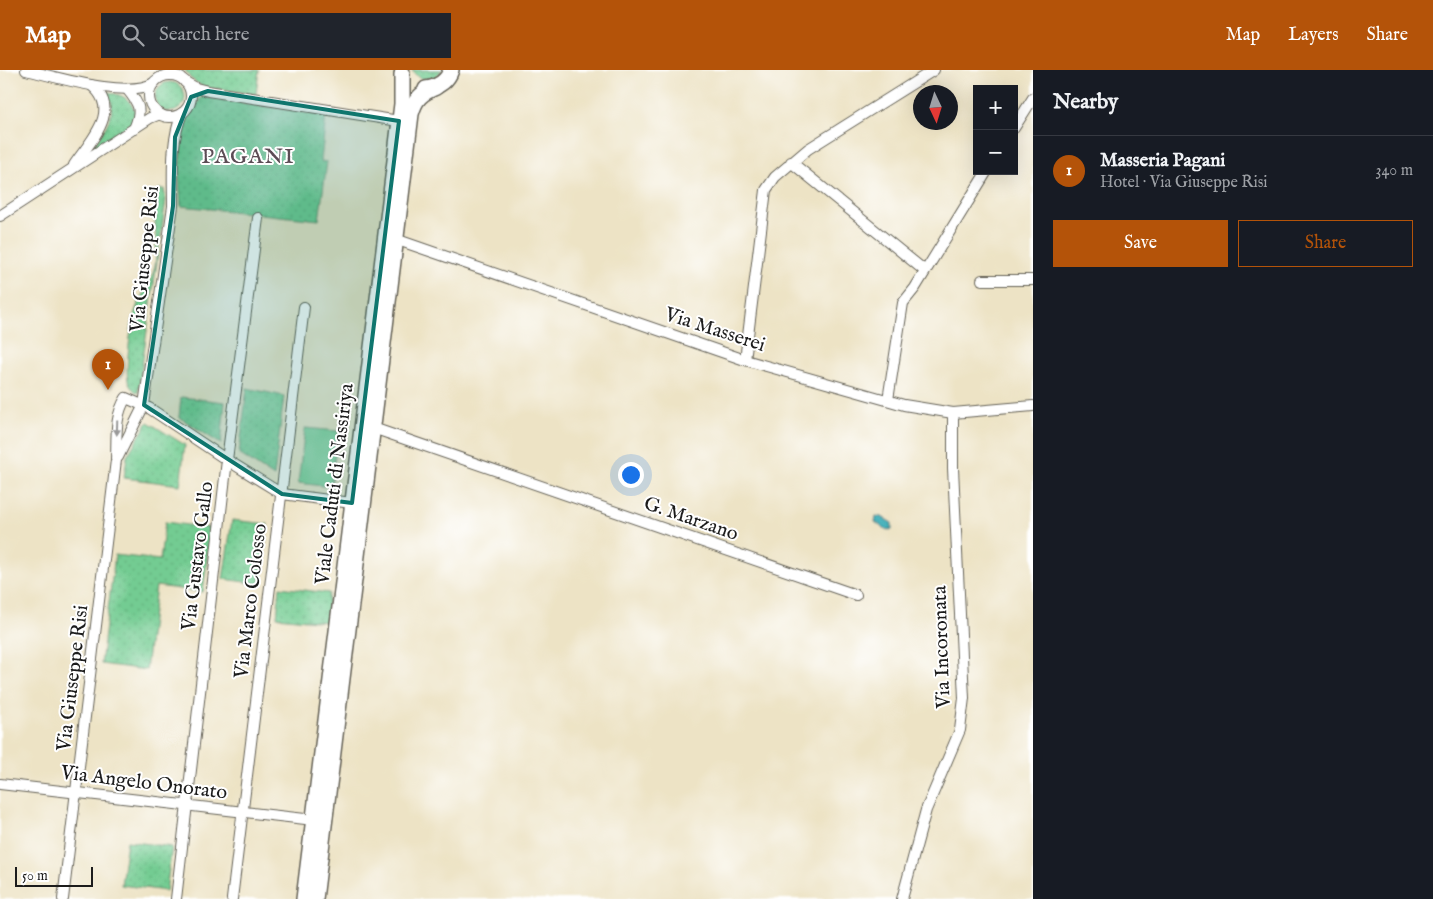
<!DOCTYPE html>
<html lang="en">
<head>
<meta charset="utf-8">
<style>
  body { margin:0; font-family:"IM FELL English",serif; background:#20242c; color:#f1f3f6 }
  .controls { position:absolute; right:15px; top:15px; display:grid; overflow:hidden; border-radius:0px; box-shadow:0 5px 20px #0002 }
  .controls button { width:45px; height:45px; display:grid; place-items:center; padding:0; border:0; border-bottom:1px solid #363941; background:#171b24; color:#f1f3f6; font:25px sans-serif }
  .compass { position:absolute; left:913px; top:15px; width:45px; height:45px; border-radius:50%; background:#171b24; box-shadow:0 5px 20px #0002; rotate:176deg }
  .scale { position:absolute; left:15px; bottom:12px; width:78px; box-sizing:border-box; padding-left:5px; border:2px solid #1c1c1c; border-top:0; font-size:14px; line-height:18px; white-space:nowrap; color:#1c1c1c; -webkit-text-stroke:4px #fff; paint-order:stroke }
  .you { position:absolute; left:630px; top:404px; width:18px; height:18px; margin:-12px; border:4px solid #fff; border-radius:50%; background:#1a73e8; box-shadow:0 0 0 8px #1a73e833 }
  .badge { display:grid; place-items:center; width:32px; height:32px; border-radius:50%; background:#b45309; color:#fff; font-size:16px; font-weight:700 }
  .pin { position:absolute; translate:-50% -41px; filter:drop-shadow(0 1px 2px #0008) }
  .pin::after { content:''; position:absolute; top:26px; width:18px; height:15px; background:inherit; clip-path:polygon(0 0,100% 0,50% 100%) }
  .list { margin:0; padding:0; list-style:none }
  h2 { display:flex; justify-content:space-between; align-items:center; height:65px; margin:0; padding:0 20px; font-size:21px }
  h2 small { font-size:16px; font-weight:400; color:#9ea1a6 }
  .list li { display:grid; grid-template-columns:32px 1fr auto; gap:15px; align-items:center; box-sizing:border-box; height:70px; padding:0 20px; border-top:1px solid #363941 }
  .list b { display:block; font-size:19px; white-space:nowrap }
  .list p { margin:0; font-size:16px; white-space:nowrap; color:#9ea1a6 }
  .list em { font-size:16px; font-style:normal; color:#9ea1a6 }
  .actions { display:flex; gap:10px; padding:15px 20px }
  .actions a { flex:1; padding:11px 0; border:1px solid #b45309; border-radius:0px; text-align:center; font-size:18px; color:#b45309 }
  .actions .main { background:#b45309; color:#fff }
  .icon { flex:none; width:28px; height:28px; fill:none; stroke:currentColor; stroke-width:2; stroke-linecap:round; stroke-linejoin:round }
  .map { position:relative; flex:none; width:1033px; height:829px; overflow:hidden }
  header { display:flex; align-items:center; gap:30px; box-sizing:border-box; height:70px; padding:0 25px; background:#b45309; color:#fff }
  header strong { font-size:24px }
  nav { display:flex; gap:28px; margin-inline-start:auto; font-size:18px }
  .search { width:350px; height:45px; background:#20242c; display:flex; align-items:center; gap:12px; box-sizing:border-box; padding:0 18px; border-radius:0px; color:#9ea1a6; font-size:19px }
  main { display:flex }
  aside { flex:1; background:#171b24 }
  .map>svg:first-child { display:block }
</style>
</head>
<body>
<header>
<strong>Map</strong>
<div class="search"><svg class="icon" aria-label="search" viewBox="0 0 24 24"><circle cx="10" cy="10" r="6"/><path d="M15 15l6 6"/></svg>Search here</div>
<nav><a>Map</a><a>Layers</a><a>Share</a></nav>
</header>
<main>
<div class="map">
<svg width="1033" height="829" viewBox="0 0 1033 829">
  <defs>
    <pattern id="grass-dots" width="8" height="8" patternUnits="userSpaceOnUse" patternTransform="scale(1.25)"><rect width="8" height="8" fill="#73cc92"/><path d="M2 2h.1M6 6h.1" fill="none" stroke="#63af7d" stroke-width="1.8" stroke-linecap="round"/></pattern>
    <pattern id="water-ripples" width="26" height="14" patternUnits="userSpaceOnUse" patternTransform="scale(1.25)"><rect width="26" height="14" fill="#3bacb6"/><path d="M2 4q2-2 4 0t4 0M15 11q2-2 4 0t4 0" fill="none" stroke="#318b93"/></pattern>
  </defs>
  <rect width="100%" height="100%" fill="#fff"/>
  <filter id="ink" filterUnits="userSpaceOnUse"><feTurbulence type="fractalNoise" baseFrequency=".02" numOctaves="2"/><feDisplacementMap in="SourceGraphic" scale="10" xChannelSelector="R" yChannelSelector="G"/><feConvolveMatrix kernelMatrix="1 2 1 2 8 2 1 2 1" color-interpolation-filters="sRGB"/></filter>
  <filter id="wash" filterUnits="userSpaceOnUse"><feTurbulence type="fractalNoise" baseFrequency=".0096" numOctaves="4" result="noise"/><feDisplacementMap in="SourceGraphic" scale="20" xChannelSelector="R" yChannelSelector="G"/><feGaussianBlur stdDeviation="1.12" result="paint"/><feColorMatrix in="noise" values="0 0 0 0 0 0 0 0 0 0 0 0 0 0 0 0 0 1.4 0 .05"/><feComposite in="paint" operator="in"/></filter>
  <g filter="url(#wash)">
    <rect width="100%" height="100%" fill="#ede3c5"/>
    <g fill="url(#grass-dots)" stroke="#487457">
      <polygon points="185,0 259,0 256,24 203,17 190,8"/>
      <path d="M 412,0 L 442,0 C 434,12 419,12 412,0 Z"/>
      <circle cx="170" cy="27" r="15"/>
      <path d="M 105,21 C 122,26 128,25 136,43 L 132,54 L 89,81 C 99,67 115,49 111,31 C 110,28 106,24 105,21 Z"/>
      <polygon points="202,27 326,46 321,91 327,92 319,150 181,136 179,107 182,57 184,51"/>
      <path d="M 159,119 L 164,119 L 166,130 L 138,323 C 133,320 130,317 128,311 C 125,299 131,254 135,242 C 140,226 151,213 155,196 C 159,173 150,137 159,119 Z"/>
      <polygon points="247,318 284,326 274,407 239,384"/>
      <polygon points="181,327 225,332 221,374 179,347"/>
      <polygon points="148,352 185,375 180,415 124,408 127,386"/>
      <polygon points="232,450 268,454 260,514 223,509"/>
      <polygon points="165,452 211,458 203,522 156,516 146,600 101,594 115,485 160,490"/>
      <polygon points="280,517 329,523 326,552 277,547"/>
      <polygon points="127,771 172,777 166,821 121,815"/>
    </g>
    <polygon fill="#73cc92" stroke="#487457" points="305,358 338,361 331,417 298,413"/>
    <polygon fill="url(#water-ripples)" stroke="#2c6469" points="876,446 882,447 892,453 892,459 887,461 875,452"/>
  </g>
  <g filter="url(#ink)">
    <g fill="none" stroke-linecap="round" stroke-linejoin="round">
      <defs>
        <g id="street">
          <path d="M 26,0 C 57,7 127,29 154,13"/>
          <circle cx="170" cy="26" r="21"/>
          <polyline points="185,12 196,18 208,21 399,51"/>
          <path d="M 127,19 C 140,35 142,40 134,59"/>
          <polyline points="1014,58 1033,28"/>
          <polyline points="791,92 925,201"/>
          <path d="M 74,95 C 90,71 123,40 91,15"/>
          <polyline points="0,146 150,48 160,44"/>
          <polyline points="395,169 745,290 904,335 953,343 1033,336"/>
          <polyline points="982,210 1033,210"/>
          <polyline points="745,290 766,120 775,107 808,79 934,0"/>
          <polyline points="888,330 903,233 915,218 987,101"/>
          <polyline points="373,358 856,525"/>
          <path d="M 118,387 L 144,335 L 173,136 C 173,104 170,74 182,43"/>
          <polyline points="0,714 314,750"/>
          <path d="M 63,829 L 116,390 C 117,369 114,346 126,328 L 149,338 L 227,390 L 282,424 L 352,433"/>
          <polyline points="176,829 227,390 258,148"/>
          <polyline points="232,829 304,237"/>
          <polyline points="902,829 926,740 960,660 964,628 953,398 953,343"/>
        </g>
        <g id="secondary">
          <path d="M 426,19 C 438,17 447,12 451,0"/>
          <polyline points="304,829 402,34 402,4"/>
          <path d="M 315,829 L 411,44 C 415,29 421,23 436,17"/>
        </g>
      </defs>
      <use href="#street" stroke="#656257" stroke-width="12"/>
      <use href="#secondary" stroke="#656257" stroke-width="18"/>
      <use href="#street" stroke="#fff" stroke-width="10"/>
      <use href="#secondary" stroke="#fff" stroke-width="15"/>
    </g>
    <defs><path id="oneway-solid" d="M-6-.8H1V-3.2L6.5 0L1 3.2V.8H-6Z" transform="scale(1.25)"/></defs>
    <use fill="#999" href="#oneway-solid" transform="translate(117 358) rotate(92)"/>
  </g>
  <path fill="#0f766e" fill-opacity="0.2" stroke="#0f766e" stroke-width="4" stroke-linejoin="round" d="M 208,21 L 399,51 L 352,433 L 282,424 L 144,335 L 173,136 L 175,67 L 191,27 Z"/>
  <g text-anchor="middle" dominant-baseline="central" stroke-width="4" stroke-linejoin="round" paint-order="stroke">
    <g font-size="20" fill="#1c1c1c" stroke="#fff">
      <text transform="translate(145 189) rotate(-84)">Via Giuseppe Risi</text>
      <text transform="translate(715 260) rotate(18)">Via Masserei</text>
      <text transform="translate(335 414) rotate(-83)">Viale Caduti di Nassiriya</text>
      <text transform="translate(691 449) rotate(19)">G. Marzano</text>
      <text transform="translate(198 486) rotate(-83)">Via Gustavo Gallo</text>
      <text transform="translate(251 531) rotate(-83)">Via Marco Colosso</text>
      <text transform="translate(942 577) rotate(-92)">Via Incoronata</text>
      <text transform="translate(73 608) rotate(-83)">Via Giuseppe Risi</text>
      <text transform="translate(144 713) rotate(7)">Via Angelo Onorato</text>
    </g>
    <g font-size="22" letter-spacing="1" fill="#5c4c55" stroke="#fff">
      <text x="248" y="87">PAGANI</text>
    </g>
  </g>
</svg>
<div class="controls">
<button>+</button>
<button>−</button>
</div>
<svg class="compass" viewBox="-18 -18 36 36"><path d="M0-13l5 13h-10z" fill="#e53935"/><path d="M0 13l5-13h-10z" fill="#9ea1a6"/></svg>
<div class="scale">50 m</div>
<div class="you"></div>
<div class="pin badge" style="left:108px;top:320px">1</div>
</div>
<aside>
<h2>Nearby<small></small></h2>
<ul class="list">
<li><span class="badge">1</span><div><b>Masseria Pagani</b><p>Hotel · Via Giuseppe Risi</p></div><em>340 m</em></li>
</ul>
<div class="actions"><a class="main">Save</a><a>Share</a></div>
</aside>
</main>
</body>
</html>
